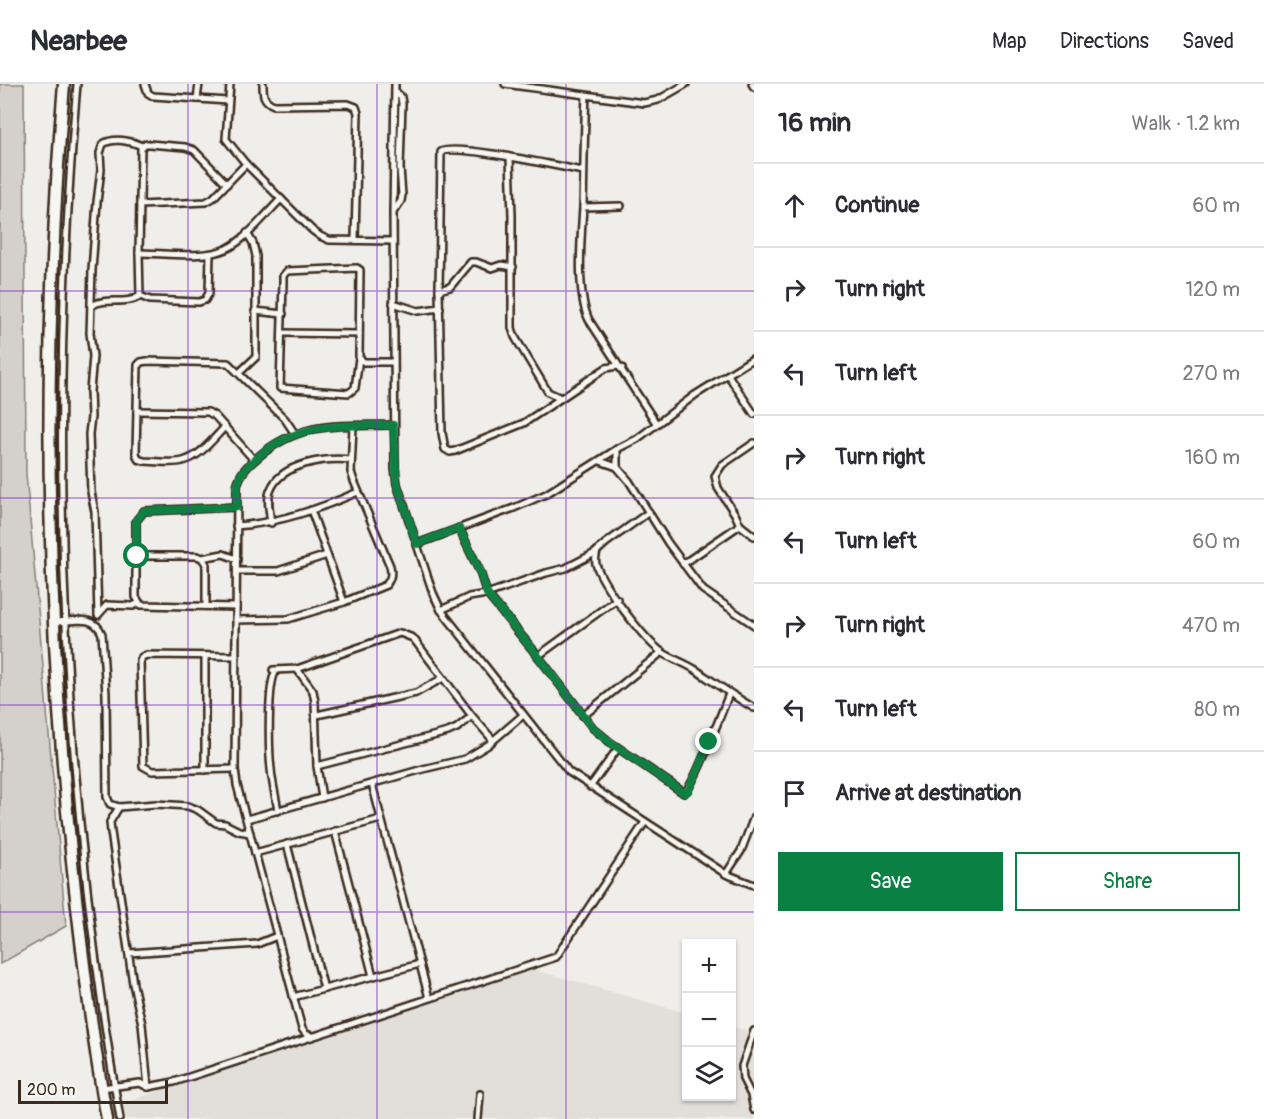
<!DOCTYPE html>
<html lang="en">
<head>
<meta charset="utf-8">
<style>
  body { margin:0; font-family:Pangolin,sans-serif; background:#f7f7f7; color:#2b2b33 }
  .controls { position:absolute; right:18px; bottom:18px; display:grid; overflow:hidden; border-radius:0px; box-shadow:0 2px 4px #0004 }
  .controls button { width:54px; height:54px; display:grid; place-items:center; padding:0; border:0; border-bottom:2px solid #e1e1e2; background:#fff; color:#2b2b33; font:30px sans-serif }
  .scale { position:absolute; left:18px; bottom:15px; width:150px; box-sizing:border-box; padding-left:6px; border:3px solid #3b2a1e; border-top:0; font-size:16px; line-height:21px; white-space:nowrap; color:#3b2a1e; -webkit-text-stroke:4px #f6f6f2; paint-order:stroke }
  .stop { position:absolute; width:18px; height:18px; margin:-14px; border:4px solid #0b8043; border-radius:50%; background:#fff }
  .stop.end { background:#0b8043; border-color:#fff; box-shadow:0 2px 6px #0008 }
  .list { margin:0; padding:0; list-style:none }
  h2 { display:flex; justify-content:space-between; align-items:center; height:78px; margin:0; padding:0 24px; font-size:26px }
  h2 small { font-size:20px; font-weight:400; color:#7c7c81 }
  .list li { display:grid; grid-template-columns:39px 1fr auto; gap:18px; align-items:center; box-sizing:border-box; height:84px; padding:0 24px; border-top:2px solid #e1e1e2 }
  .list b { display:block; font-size:22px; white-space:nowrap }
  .list em { font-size:20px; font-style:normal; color:#7c7c81 }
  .actions { display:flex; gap:12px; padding:18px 24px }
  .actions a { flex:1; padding:14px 0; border:2px solid #0b8043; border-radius:0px; text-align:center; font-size:21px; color:#0b8043 }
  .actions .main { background:#0b8043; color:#fff }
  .icon { flex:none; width:33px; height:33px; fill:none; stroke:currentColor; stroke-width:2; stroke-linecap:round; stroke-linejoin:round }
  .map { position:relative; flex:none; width:754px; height:1035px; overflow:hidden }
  header { display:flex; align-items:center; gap:36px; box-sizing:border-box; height:84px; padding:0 30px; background:#fff; border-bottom:2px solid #e1e1e2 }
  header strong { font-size:28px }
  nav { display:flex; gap:33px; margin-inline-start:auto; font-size:21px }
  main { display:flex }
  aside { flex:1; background:#fff }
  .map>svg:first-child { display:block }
</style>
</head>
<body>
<header>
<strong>Nearbee</strong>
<nav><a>Map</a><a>Directions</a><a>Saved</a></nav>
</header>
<main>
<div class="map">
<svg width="754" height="1035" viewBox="0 0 754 1035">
  <rect width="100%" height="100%" fill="#efeeea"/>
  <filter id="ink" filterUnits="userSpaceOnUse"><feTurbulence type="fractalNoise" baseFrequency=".0167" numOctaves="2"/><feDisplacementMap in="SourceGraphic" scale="12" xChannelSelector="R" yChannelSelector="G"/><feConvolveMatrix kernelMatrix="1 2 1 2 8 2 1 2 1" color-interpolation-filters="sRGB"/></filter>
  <g filter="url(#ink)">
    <polygon fill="#e2dfdb" points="532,885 686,929 686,1012 732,1012 732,942 754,949 754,1035 126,1035 122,1019"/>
    <polygon fill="#d4d1cc" stroke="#887e75" stroke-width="1.5" points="0,0 24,0 26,390 66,842 0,880"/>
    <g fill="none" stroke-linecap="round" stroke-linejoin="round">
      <defs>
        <g id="street">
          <path d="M 77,0 C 47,345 61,694 120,1035"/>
          <polyline points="145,0 148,9 153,12 228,17"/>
          <polyline points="230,0 226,55 246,80 312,146 320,152 329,156 393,157"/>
          <path d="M 263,0 C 263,10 263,17 274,21 L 348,20 L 356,23 L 358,29 L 355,156"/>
          <polyline points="395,0 393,128 395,385 397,400 433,509 441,526 569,688 726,790 754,801"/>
          <polyline points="505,0 644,19 658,16 686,0"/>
          <polyline points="752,0 754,3"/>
          <path d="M 586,12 C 584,49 584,86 583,123 C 581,154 576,209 589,236 L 656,339"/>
          <polyline points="197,15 199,0"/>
          <polyline points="510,74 512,132 512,244 515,253 548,308 561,314"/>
          <path d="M 583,87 C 562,83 454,59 441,68 L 439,206 L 442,349 L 445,365 L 450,368 L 455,367 L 524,339 L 606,284 L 617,282 L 622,284"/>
          <polyline points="140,121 206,118 213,114 246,80"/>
          <polyline points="583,123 621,122"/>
          <polyline points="394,127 401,117 402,111 400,84 402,19 401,13 395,7"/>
          <path d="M 139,169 C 163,169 204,175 226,165 C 245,157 266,130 281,115"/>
          <polyline points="210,170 209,209 205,216 199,218 150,216 140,212 139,169 141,64 145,60 149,60 185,63 194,66 227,100"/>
          <polyline points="439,206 450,203 471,178 476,178 492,184 501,181 513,183"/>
          <polyline points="393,219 418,227 440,224"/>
          <path d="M 91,222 C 106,212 125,222 140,212"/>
          <polyline points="255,227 283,230"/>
          <polyline points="282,249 359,250"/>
          <polyline points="359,274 355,304 349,309 280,304 283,198 283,192 287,187 357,184 360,186 359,274 364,278 393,278"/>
          <polyline points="240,288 256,273 256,172 253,159 247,149"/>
          <polyline points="728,291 754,330"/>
          <polyline points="137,327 208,328 215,332 254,376"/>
          <path d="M 225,343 C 213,355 200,373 183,377 C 172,380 156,377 144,377 L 138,375 L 136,369 L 138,281 L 141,278 L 147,277 L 228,279 L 285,335 L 295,350"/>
          <polyline points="754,359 722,381 715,392 718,404 735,430 740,441 754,452"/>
          <polyline points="600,377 617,383 629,397 668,459 703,506 754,541"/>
          <polyline points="617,383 617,365"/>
          <polyline points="311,426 344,518"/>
          <path d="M 271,439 C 270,428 266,415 271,405 C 282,379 327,373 351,376"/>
          <path d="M 236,442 C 279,439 319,425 358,408"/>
          <path d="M 459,444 L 480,488 L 487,510 L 538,572 L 593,644 L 611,659 L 684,709 C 694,703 722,627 729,610"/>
          <polyline points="417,460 514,424 546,410 617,365 637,355 695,311 754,274"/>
          <path d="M 597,467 C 596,471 595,476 596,480 C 602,501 645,557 663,569 C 673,575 685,579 696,586 C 715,599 733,612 754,624"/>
          <polyline points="137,472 197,472 202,474 206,480 206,522"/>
          <polyline points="202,474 223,470 237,475"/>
          <polyline points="683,480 740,441"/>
          <polyline points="237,487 278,487 327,471"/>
          <polyline points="236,523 141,521 136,513 136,437 144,427 237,423"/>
          <polyline points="441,526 469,513 487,510 546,489 566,484 595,469 606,459 649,428"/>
          <path d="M 98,531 L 95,428 L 91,408 L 89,350 L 91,333 L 90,307 L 93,272 L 90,249 L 92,186 L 97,118 L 101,86 L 100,69 L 103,60 C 114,53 131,57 142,62"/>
          <polyline points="98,531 107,521 133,522 139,519"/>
          <path d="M 236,536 L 288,535 L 344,518 L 386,501 C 391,495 392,490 390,482 L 354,397 L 351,388 L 353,342"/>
          <path d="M 54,538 C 72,538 94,529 102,550 L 106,610 L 107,713 L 110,720 L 119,723 L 156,720 L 188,722 L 198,726 L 216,739 L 225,740 L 239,747 L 250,749"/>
          <polyline points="538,572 617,515"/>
          <polyline points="297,585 313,607 315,618 317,682 322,714"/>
          <polyline points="317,631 416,609 443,594"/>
          <polyline points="583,632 662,568"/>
          <polyline points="317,682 448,648 457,644 472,632"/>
          <polyline points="235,685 152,687 143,682 140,577 142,573 147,571 236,572"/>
          <polyline points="205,686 205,572"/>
          <polyline points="372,700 429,914"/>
          <polyline points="590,703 618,664"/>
          <polyline points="119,723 110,738 111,748 133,900 142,940 148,1003"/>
          <path d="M 278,727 C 276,713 272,699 271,685 C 269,668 267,599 276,587 L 273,586 L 297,585 L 400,549 L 413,554 L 472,632 L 493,656"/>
          <polyline points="247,735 423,685 465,675 488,661 523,631"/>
          <polyline points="335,747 373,892"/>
          <polyline points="287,760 324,905"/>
          <polyline points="255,769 381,735"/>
          <polyline points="726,790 741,767 754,733"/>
          <polyline points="129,869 257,860 277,852"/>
          <polyline points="293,913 420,880"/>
          <polyline points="754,947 742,982 743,995 751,1011 754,1026"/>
          <path d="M 312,952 L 306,950 L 302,945 L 237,701 L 235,685 L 237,402 C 240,389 248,381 258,373 C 302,336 340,342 393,341"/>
          <polyline points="101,1004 140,999 148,1003 174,998 556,873 645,738"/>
          <polyline points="478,1035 480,1010"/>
        </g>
        <path id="highway" d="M 64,0 C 42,262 45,526 73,787 C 82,870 92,953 107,1035"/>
      </defs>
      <use href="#street" stroke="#3b2a1e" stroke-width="10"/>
      <use href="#highway" stroke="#3b2a1e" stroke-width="15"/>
      <use href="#street" stroke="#f6f6f2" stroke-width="5"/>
      <use href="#highway" stroke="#f6f6f2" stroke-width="10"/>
    </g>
  </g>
  <g fill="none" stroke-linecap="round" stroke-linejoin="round" filter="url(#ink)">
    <path stroke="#0b8043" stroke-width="8" d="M 137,472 L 136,437 L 144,427 L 237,423 C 237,414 236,404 239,395 C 242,386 253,377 260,371 C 301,337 343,342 393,341 L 397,400 L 417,460 L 459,444 L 480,488 L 487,510 L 538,572 L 593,644 L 611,659 L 684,709 L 689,706 L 709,658"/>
  </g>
  <path fill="none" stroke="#7b2cbf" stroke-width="1.5" stroke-opacity="0.55" d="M 188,0 L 188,1035M 377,0 L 377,1035M 566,0 L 566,1035M 0,207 L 754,207M 0,414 L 754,414M 0,621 L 754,621M 0,828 L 754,828"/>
</svg>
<div class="controls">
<button>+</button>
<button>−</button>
<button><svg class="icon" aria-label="layers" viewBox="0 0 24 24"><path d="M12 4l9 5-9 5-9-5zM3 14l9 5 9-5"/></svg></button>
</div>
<div class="scale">200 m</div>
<div class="stop" style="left:137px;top:472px"></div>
<div class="stop end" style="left:709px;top:658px"></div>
</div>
<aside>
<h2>16 min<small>Walk · 1.2 km</small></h2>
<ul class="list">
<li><svg class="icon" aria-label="ahead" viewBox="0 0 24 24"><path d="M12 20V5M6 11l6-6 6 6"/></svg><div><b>Continue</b></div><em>60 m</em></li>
<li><svg class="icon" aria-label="right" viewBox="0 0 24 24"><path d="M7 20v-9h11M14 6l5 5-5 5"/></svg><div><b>Turn right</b></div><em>120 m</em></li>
<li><svg class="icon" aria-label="left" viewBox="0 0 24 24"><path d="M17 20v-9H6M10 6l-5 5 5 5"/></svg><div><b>Turn left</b></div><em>270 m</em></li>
<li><svg class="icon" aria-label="right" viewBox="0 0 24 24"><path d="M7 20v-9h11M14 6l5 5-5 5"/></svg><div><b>Turn right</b></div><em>160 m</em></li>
<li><svg class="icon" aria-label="left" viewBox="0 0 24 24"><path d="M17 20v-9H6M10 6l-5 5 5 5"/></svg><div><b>Turn left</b></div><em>60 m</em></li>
<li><svg class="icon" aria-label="right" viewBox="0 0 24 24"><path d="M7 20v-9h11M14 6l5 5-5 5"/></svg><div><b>Turn right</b></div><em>470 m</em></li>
<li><svg class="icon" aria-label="left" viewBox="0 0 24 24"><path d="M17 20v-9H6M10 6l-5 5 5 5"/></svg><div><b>Turn left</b></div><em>80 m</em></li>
<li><svg class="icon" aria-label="arrive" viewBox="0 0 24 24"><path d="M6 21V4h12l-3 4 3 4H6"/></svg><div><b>Arrive at destination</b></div></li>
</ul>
<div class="actions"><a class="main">Save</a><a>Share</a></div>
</aside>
</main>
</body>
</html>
